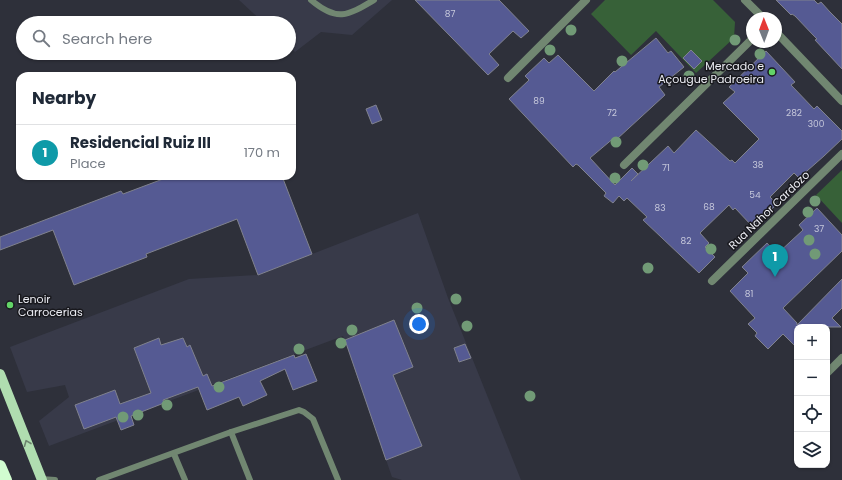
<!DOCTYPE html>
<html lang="en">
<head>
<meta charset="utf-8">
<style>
  body { margin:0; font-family:Poppins,sans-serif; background:#f6f6f7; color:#1f2937 }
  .controls { position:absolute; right:12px; bottom:12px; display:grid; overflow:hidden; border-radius:8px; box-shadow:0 1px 3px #0004 }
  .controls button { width:36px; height:36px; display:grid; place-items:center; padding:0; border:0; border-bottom:1px solid #e0e1e3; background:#fff; color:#1f2937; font:20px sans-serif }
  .compass { position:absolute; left:746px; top:12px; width:36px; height:36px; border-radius:50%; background:#fff; box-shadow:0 1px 3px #0004; rotate:359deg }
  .you { position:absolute; left:419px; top:324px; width:14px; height:14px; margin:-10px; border:3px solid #fff; border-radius:50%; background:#1a73e8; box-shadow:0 0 0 6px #1a73e833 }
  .badge { display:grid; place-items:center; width:26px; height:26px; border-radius:50%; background:#3e764d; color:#fff; font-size:13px; font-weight:700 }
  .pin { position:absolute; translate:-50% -33px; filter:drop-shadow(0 1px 2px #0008) }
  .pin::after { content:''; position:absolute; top:21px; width:14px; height:12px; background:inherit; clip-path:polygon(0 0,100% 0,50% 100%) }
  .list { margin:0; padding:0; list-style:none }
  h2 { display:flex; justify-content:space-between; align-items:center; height:52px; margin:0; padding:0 16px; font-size:17px }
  h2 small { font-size:13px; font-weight:400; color:#747a83 }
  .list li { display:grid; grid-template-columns:26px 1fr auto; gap:12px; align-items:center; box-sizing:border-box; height:56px; padding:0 16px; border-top:1px solid #e0e1e3 }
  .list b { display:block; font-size:15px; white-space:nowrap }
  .list p { margin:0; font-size:13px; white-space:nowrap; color:#747a83 }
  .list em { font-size:13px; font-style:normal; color:#747a83 }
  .icon { flex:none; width:22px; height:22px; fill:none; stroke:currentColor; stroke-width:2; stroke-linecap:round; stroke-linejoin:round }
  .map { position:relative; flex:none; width:842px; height:480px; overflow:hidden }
  .search { position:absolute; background:#fff; box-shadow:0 1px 3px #0004; left:16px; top:16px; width:280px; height:44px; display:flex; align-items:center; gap:10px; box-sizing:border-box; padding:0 14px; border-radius:22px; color:#747a83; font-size:15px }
  .panel { position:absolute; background:#fff; box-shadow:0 1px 3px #0004; left:16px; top:72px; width:280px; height:108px; border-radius:12px }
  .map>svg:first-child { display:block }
</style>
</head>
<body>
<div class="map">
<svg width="842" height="480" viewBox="0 0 842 480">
  <rect width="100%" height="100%" fill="#2e303a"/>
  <g fill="#383a49">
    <polygon points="239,0 392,0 352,35 321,32 295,52 289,46 289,23 264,23"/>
    <polygon points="418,213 448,298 521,480 402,480 392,477 343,336 49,446 39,421 69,397 65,385 27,392 10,347 189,279 258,275"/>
  </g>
  <g fill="#376138">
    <polygon points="605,0 713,0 735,22 734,38 696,73 656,31 631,55 591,14"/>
    <polygon points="842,170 842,223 816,195"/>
  </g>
  <g fill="#555a93" stroke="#80828e">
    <polygon points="415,0 499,0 529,31 521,38 513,31 489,54 499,65 488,75"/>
    <polygon points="776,0 814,0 818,4 821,2 830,12 842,24 842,69 815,40 817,39 814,36 795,16 792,14 791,15"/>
    <polygon points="656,38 668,53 671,51 684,67 659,87 665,95 617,139 615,137 590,158 615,185 632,168 638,174 631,181 668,146 674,153 696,130 730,161 732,160 735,163 759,139 723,103 735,92 729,87 766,51 795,82 791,85 814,109 817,106 842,131 842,139 824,156 799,178 794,173 770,197 777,204 758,222 752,226 735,208 733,210 729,205 700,233 709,243 705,247 715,257 699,273 643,220 647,217 627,198 624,201 619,196 613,203 604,196 606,193 578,165 576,164 573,167 509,99 529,80 525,76 544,58 549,63 558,55 594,91 614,71 615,72"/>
    <polygon points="691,50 702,61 694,69 683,58"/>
    <polygon points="376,105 382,120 372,124 366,109"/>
    <polygon points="171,176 282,176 312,254 258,275 237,219 146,254 147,257 74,285 53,230 0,250 0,237 121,191 123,194"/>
    <polygon points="817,208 842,235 842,251 783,308 797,323 797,325 842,279 842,308 832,318 841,327 797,327 797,348 783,334 768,349 755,336 757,333 748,324 755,318 730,291 748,273 742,267 767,243 777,254 803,230 799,225"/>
    <polygon points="394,320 413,367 393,375 422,446 386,460 345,340"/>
    <polygon points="159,338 161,345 183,338 187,347 190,345 203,376 207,374 212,386 294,355 295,358 306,354 317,381 293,390 285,369 260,381 267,395 243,406 239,397 207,410 198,387 163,400 164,403 131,416 134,425 121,430 116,417 84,429 75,405 115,390 120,404 151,393 134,348"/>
    <polygon points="465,344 471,358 459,362 454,348"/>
  </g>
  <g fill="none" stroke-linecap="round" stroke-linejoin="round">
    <g stroke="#718771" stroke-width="6">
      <path d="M 311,0 C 337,22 347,16 374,0"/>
      <polyline points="231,432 250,480"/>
      <polyline points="174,454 185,480"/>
      <polyline points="41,479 55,480"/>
      <polyline points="99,480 231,432 299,410 304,412 313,419 338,480"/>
    </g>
    <g stroke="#718771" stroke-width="8">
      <polyline points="508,78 586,0"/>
      <polyline points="624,165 752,39"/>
      <polyline points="712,281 842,154"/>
      <polyline points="827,373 842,358"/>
    </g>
    <g stroke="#718771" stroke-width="8">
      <polyline points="745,0 763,18"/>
      <polyline points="776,32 842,101"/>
    </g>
    <polyline stroke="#b0ddb0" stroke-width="10" points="0,374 42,480"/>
    <polyline stroke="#d1fcd0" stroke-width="12" points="0,466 6,480"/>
  </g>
  <g fill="#719a76">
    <circle cx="571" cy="30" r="5.5"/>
    <circle cx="735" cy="40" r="5.5"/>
    <circle cx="550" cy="50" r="5.5"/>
    <circle cx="760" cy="54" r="5.5"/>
    <circle cx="622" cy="61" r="5.5"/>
    <circle cx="689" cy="76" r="5.5"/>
    <circle cx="616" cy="142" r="5.5"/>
    <circle cx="643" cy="165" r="5.5"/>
    <circle cx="615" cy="178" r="5.5"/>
    <circle cx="815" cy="201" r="5.5"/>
    <circle cx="808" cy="212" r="5.5"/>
    <circle cx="809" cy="240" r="5.5"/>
    <circle cx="711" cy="249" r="5.5"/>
    <circle cx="815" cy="254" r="5.5"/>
    <circle cx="648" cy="268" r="5.5"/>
    <circle cx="456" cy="299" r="5.5"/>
    <circle cx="417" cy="308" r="5.5"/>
    <circle cx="467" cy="326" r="5.5"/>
    <circle cx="352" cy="330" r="5.5"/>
    <circle cx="341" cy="343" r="5.5"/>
    <circle cx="299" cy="349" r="5.5"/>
    <circle cx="219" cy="387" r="5.5"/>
    <circle cx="530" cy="396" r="5.5"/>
    <circle cx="167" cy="405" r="5.5"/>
    <circle cx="138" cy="415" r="5.5"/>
    <circle cx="123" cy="417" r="5.5"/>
  </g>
  <defs><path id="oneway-chevron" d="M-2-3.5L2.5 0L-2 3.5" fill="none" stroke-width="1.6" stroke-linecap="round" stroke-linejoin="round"/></defs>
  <use stroke="#6c846e" href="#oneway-chevron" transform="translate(27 443) rotate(-112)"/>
  <g fill="#63d468" stroke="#18181d" stroke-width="1.5">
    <circle cx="772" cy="72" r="4"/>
    <circle cx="10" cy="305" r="4"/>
  </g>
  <g text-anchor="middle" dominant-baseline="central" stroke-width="3" stroke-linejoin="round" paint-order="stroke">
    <g font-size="9" fill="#c6c8db">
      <text x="450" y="14">87</text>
      <text x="539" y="101">89</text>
      <text x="612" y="113">72</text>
      <text x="794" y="113">282</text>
      <text x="816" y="124">300</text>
      <text x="758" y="165">38</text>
      <text x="666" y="168">71</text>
      <text x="755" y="195">54</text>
      <text x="709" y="207">68</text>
      <text x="660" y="208">83</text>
      <text x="819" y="229">37</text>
      <text x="686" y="241">82</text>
      <text x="749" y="294">81</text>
    </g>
    <g font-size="11" fill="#ebecf3" stroke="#18181d" text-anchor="end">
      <text x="764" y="66">Mercado e<tspan x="764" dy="13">Açougue Padroeira</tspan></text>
      <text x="18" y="299" text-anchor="start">Lenoir<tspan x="18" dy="13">Carrocerias</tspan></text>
    </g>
    <g font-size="11" fill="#ebecf3" stroke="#18181d">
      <text transform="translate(769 210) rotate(-44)">Rua Nahor Cardozo</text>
    </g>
  </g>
</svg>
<div class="controls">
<button>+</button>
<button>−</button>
<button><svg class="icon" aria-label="locate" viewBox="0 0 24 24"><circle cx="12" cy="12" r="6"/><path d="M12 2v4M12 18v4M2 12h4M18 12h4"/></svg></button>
<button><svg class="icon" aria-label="layers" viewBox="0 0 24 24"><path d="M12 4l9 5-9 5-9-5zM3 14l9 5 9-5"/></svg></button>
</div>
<svg class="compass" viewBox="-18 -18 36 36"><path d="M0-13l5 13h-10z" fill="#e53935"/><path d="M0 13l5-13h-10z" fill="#747a83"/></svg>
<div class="you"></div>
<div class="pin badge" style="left:775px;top:277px;background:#0f9aa8">1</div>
<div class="search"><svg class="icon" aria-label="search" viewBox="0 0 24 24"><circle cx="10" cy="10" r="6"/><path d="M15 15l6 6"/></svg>Search here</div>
<section class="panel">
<h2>Nearby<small></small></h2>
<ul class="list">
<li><span class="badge" style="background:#0f9aa8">1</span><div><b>Residencial Ruiz III</b><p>Place</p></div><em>170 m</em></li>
</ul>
</section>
</div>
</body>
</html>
